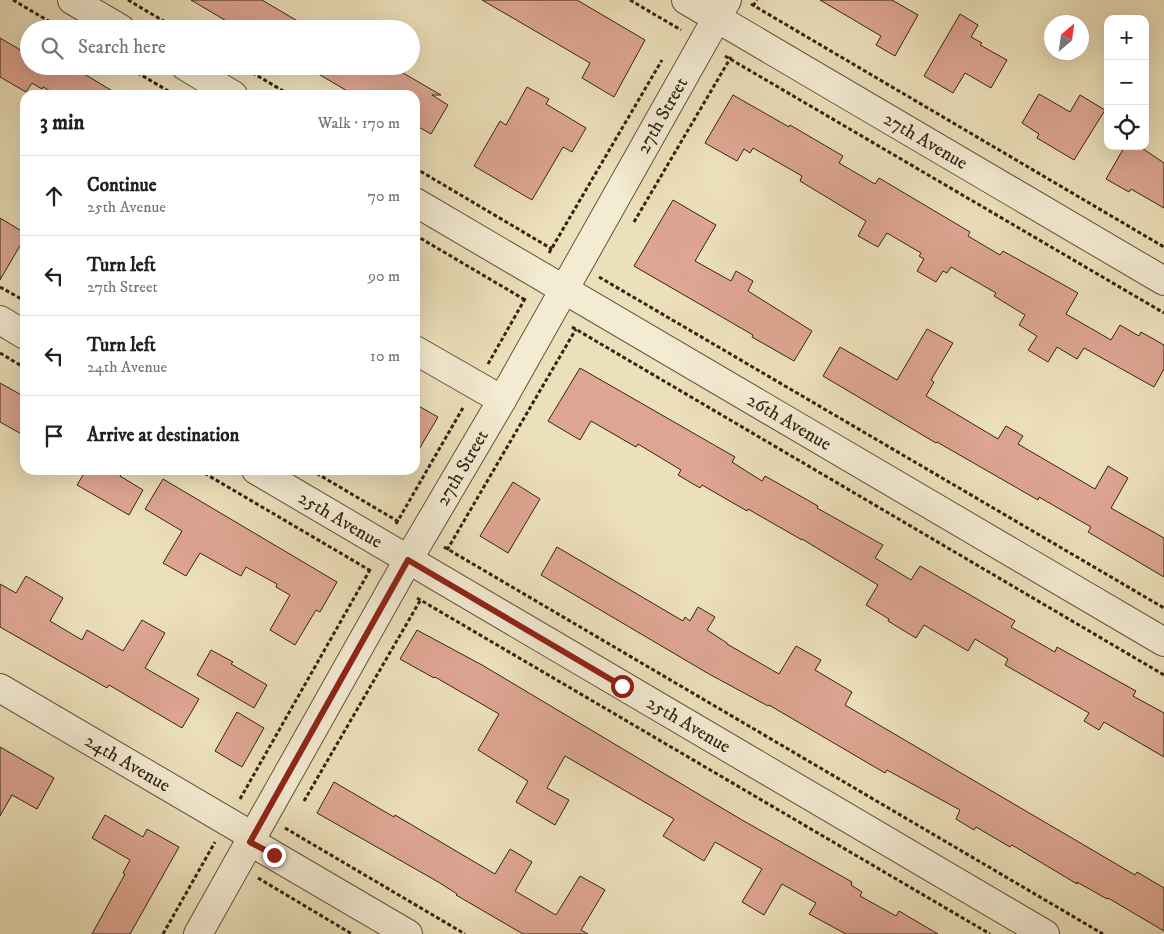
<!DOCTYPE html>
<html lang="en">
<head>
<meta charset="utf-8">
<style>
  body { margin:0; font-family:"IM FELL DW Pica",serif; background:#f6f6f6; color:#202124 }
  .controls { position:absolute; right:15px; top:15px; display:grid; overflow:hidden; border-radius:10px; box-shadow:0 5px 20px #0002 }
  .controls button { width:45px; height:45px; display:grid; place-items:center; padding:0; border:0; border-bottom:1px solid #e0e0e0; background:#fff; color:#202124; font:25px sans-serif }
  .compass { position:absolute; left:1044px; top:15px; width:45px; height:45px; border-radius:50%; background:#fff; box-shadow:0 5px 20px #0002; rotate:29deg }
  .stop { position:absolute; width:15px; height:15px; margin:-11px; border:4px solid #8f2418; border-radius:50%; background:#fff }
  .stop.end { background:#8f2418; border-color:#fff; box-shadow:0 1px 5px #0008 }
  .list { margin:0; padding:0; list-style:none }
  h2 { display:flex; justify-content:space-between; align-items:center; height:65px; margin:0; padding:0 20px; font-size:21px }
  h2 small { font-size:16px; font-weight:400; color:#757577 }
  .list li { display:grid; grid-template-columns:32px 1fr auto; gap:15px; align-items:center; box-sizing:border-box; height:80px; padding:0 20px; border-top:1px solid #e0e0e0 }
  .list b { display:block; font-size:19px; white-space:nowrap }
  .list p { margin:0; font-size:16px; white-space:nowrap; color:#757577 }
  .list em { font-size:16px; font-style:normal; color:#757577 }
  .icon { flex:none; width:28px; height:28px; fill:none; stroke:currentColor; stroke-width:2; stroke-linecap:round; stroke-linejoin:round }
  .map { position:relative; flex:none; width:1164px; height:934px; overflow:hidden }
  .search { position:absolute; background:#fff; box-shadow:0 5px 20px #0002; left:20px; top:20px; width:400px; height:55px; display:flex; align-items:center; gap:12px; box-sizing:border-box; padding:0 18px; border-radius:28px; color:#757577; font-size:19px }
  .panel { position:absolute; background:#fff; box-shadow:0 5px 20px #0002; left:20px; top:90px; width:400px; height:385px; border-radius:15px }
  .map>svg:first-child { display:block }
</style>
</head>
<body>
<div class="map">
<svg width="1164" height="934" viewBox="0 0 1164 934">
  <rect width="100%" height="100%" fill="#ece0ba"/>
  <filter id="stains"><feTurbulence type="fractalNoise" baseFrequency=".004" numOctaves="4"/><feColorMatrix values="0 0 0 0 .2 0 0 0 0 .09 0 0 0 0 .02 0 0 0 .5 -.17"/></filter>
  <radialGradient id="worn" r=".72"><stop offset=".6" stop-color="#630" stop-opacity="0"/><stop offset="1" stop-color="#630" stop-opacity=".3"/></radialGradient>
  <g fill="#dda592" stroke="#352317">
    <polygon points="191,0 262,0 311,29 240,29"/>
    <polygon points="482,0 577,0 645,40 614,97 582,78 590,63"/>
    <polygon points="820,0 892,0 918,15 895,56 876,45 881,36"/>
    <polygon points="960,14 978,25 971,37 982,43 980,45 1007,60 991,88 965,73 953,93 924,76"/>
    <polygon points="0,38 29,55 29,66 71,66 119,95 57,95 43,87 42,89 32,83 26,92 0,77"/>
    <polygon points="305,66 391,66 441,95 432,95 448,105 431,134 415,125 415,95 354,95"/>
    <polygon points="527,87 549,99 546,104 586,128 572,152 563,147 532,200 474,166 500,121 506,125"/>
    <polygon points="1039,94 1070,112 1080,95 1105,110 1074,160 1037,138 1039,134 1022,123"/>
    <polygon points="733,95 789,127 790,125 843,156 839,163 875,184 879,178 970,232 968,236 1000,255 1003,251 1078,293 1066,314 1111,340 1120,325 1139,336 1141,332 1164,345 1164,369 1154,387 1084,348 1077,359 1057,347 1048,362 1028,350 1037,336 1019,325 1025,315 994,296 996,293 951,267 947,273 943,271 936,282 917,271 924,259 919,256 921,253 887,233 878,247 858,236 866,221 800,181 802,176 753,148 750,153 744,149 737,161 705,143"/>
    <polygon points="1125,146 1139,146 1164,163 1164,208 1131,189 1129,192 1106,179"/>
    <polygon points="673,200 716,225 695,261 731,281 736,271 753,281 748,291 812,331 794,361 752,337 753,335 634,266"/>
    <polygon points="0,218 25,233 25,237 0,280"/>
    <polygon points="927,329 953,343 931,380 934,382 926,396 998,439 1006,426 1023,436 1018,444 1095,489 1108,466 1128,478 1111,508 1164,538 1164,577 1088,532 1091,527 1039,497 1038,500 937,442 936,443 823,376 840,347 897,380"/>
    <polygon points="580,368 735,457 732,462 762,481 765,476 818,506 817,508 883,545 875,558 911,580 920,566 1015,621 1011,627 1055,652 1057,647 1136,691 1133,696 1164,713 1164,757 1104,722 1099,730 1084,721 1089,713 1005,665 1008,659 975,639 968,651 924,625 916,638 888,621 889,619 866,605 878,585 802,539 802,540 748,509 747,511 702,485 700,488 678,475 681,470 638,444 636,447 591,421 580,440 548,421"/>
    <polygon points="0,383 25,397 25,436 0,422"/>
    <polygon points="415,404 438,417 415,456"/>
    <polygon points="86,470 124,470 120,476 143,490 129,515 77,485"/>
    <polygon points="163,479 337,582 320,612 316,610 295,645 270,630 290,595 276,587 277,584 246,567 241,576 200,553 186,576 163,563 182,531 145,509"/>
    <polygon points="513,482 540,499 508,553 480,536"/>
    <polygon points="557,547 683,621 685,617 690,621 698,607 715,617 707,630 727,643 727,644 779,674 796,646 821,660 815,670 852,692 845,705 1135,875 1137,872 1164,888 1164,931 1108,898 1107,899 1077,882 1077,884 1012,845 1010,847 976,827 974,830 956,819 960,810 887,770 885,773 769,705 768,706 709,674 541,575"/>
    <polygon points="26,576 63,598 50,621 82,640 87,630 123,651 142,620 165,633 145,668 199,699 182,728 109,685 107,688 0,627 0,584 16,593"/>
    <polygon points="417,630 482,665 742,820 852,882 851,885 862,892 860,896 896,916 899,911 938,934 846,934 809,914 816,903 782,884 764,915 742,902 762,869 715,842 704,861 663,836 674,819 565,756 547,788 569,800 555,825 516,802 528,781 478,750 499,714 435,677 434,678 400,659"/>
    <polygon points="211,650 233,662 231,664 267,685 254,708 197,675"/>
    <polygon points="237,712 264,728 242,767 215,751"/>
    <polygon points="0,747 54,778 37,809 12,795 0,816"/>
    <polygon points="334,782 394,817 395,815 495,874 510,849 532,862 515,891 556,915 580,876 605,890 581,930 588,934 523,934 456,895 457,894 440,883 317,813"/>
    <polygon points="105,815 143,837 147,829 179,847 130,934 92,934 125,874 123,873 130,860 92,838"/>
  </g>
  <g fill="none" stroke-linecap="round" stroke-linejoin="round">
    <defs>
      <g id="minor">
        <polyline points="72,0 121,29"/>
        <path id="s1" d="M 686,0 L 1164,281"/>
        <polyline points="185,66 233,95"/>
        <path id="s2" d="M 415,202 L 1164,642"/>
        <polyline points="0,320 25,335"/>
        <polyline points="415,350 502,400"/>
        <path id="s3" d="M 256,470 L 1045,934"/>
        <path id="s4" d="M 0,688 L 254,837"/>
        <polyline points="251,842 408,934"/>
        <path id="s5" d="M 198,934 L 408,560 L 502,400 L 727,0"/>
      </g>
    </defs>
    <use href="#minor" stroke="#635240" stroke-width="30"/>
    <g stroke="#352317" stroke-width="3" stroke-dasharray="4 2.5" stroke-linecap="butt">
      <polyline points="13,0 62,29"/>
      <polyline points="128,0 177,29"/>
      <polyline points="630,0 681,30"/>
      <polyline points="751,4 1164,247"/>
      <polyline points="753,6 757,0"/>
      <polyline points="725,56 1164,313"/>
      <polyline points="126,66 175,95"/>
      <polyline points="241,66 290,95"/>
      <polyline points="415,168 552,249"/>
      <polyline points="634,222 731,57"/>
      <polyline points="415,235 527,301"/>
      <polyline points="549,253 662,60"/>
      <polyline points="599,277 1164,608"/>
      <polyline points="0,287 25,301"/>
      <polyline points="572,327 1164,675"/>
      <polyline points="0,353 25,368"/>
      <polyline points="488,364 526,297"/>
      <polyline points="199,470 371,571"/>
      <polyline points="311,470 399,522"/>
      <polyline points="396,524 464,406"/>
      <polyline points="444,547 1103,934"/>
      <polyline points="447,550 576,329"/>
      <polyline points="417,598 990,934"/>
      <polyline points="240,799 371,568"/>
      <polyline points="304,801 421,599"/>
      <polyline points="285,828 465,934"/>
      <polyline points="258,878 352,934"/>
      <polyline points="163,934 215,842"/>
    </g>
    <use href="#minor" stroke="#f3ebd2" stroke-width="28"/>
  </g>
  <g fill="none" stroke-linecap="round" stroke-linejoin="round">
    <polyline stroke="#8f2418" stroke-width="6" points="274,855 250,842 408,560 622,686"/>
  </g>
  <g text-anchor="middle" dominant-baseline="central" stroke-width="4.5" stroke-linejoin="round" paint-order="stroke">
    <g font-size="19" fill="#352317" stroke="#f3ebd2">
      <text stroke="none"><textPath href="#s5" startOffset="941">27th Street</textPath></text>
      <text stroke="none"><textPath href="#s1" startOffset="278">27th Avenue</textPath></text>
      <text stroke="none"><textPath href="#s2" startOffset="434">26th Avenue</textPath></text>
      <text stroke="none"><textPath href="#s5" startOffset="536">27th Street</textPath></text>
      <text stroke="none"><textPath href="#s3" startOffset="98">25th Avenue</textPath></text>
      <text stroke="none"><textPath href="#s3" startOffset="502">25th Avenue</textPath></text>
      <text stroke="none"><textPath href="#s4" startOffset="148">24th Avenue</textPath></text>
    </g>
  </g>
  <rect width="100%" height="100%" filter="url(#stains)"/>
  <rect width="100%" height="100%" fill="url(#worn)"/>
</svg>
<div class="controls">
<button>+</button>
<button>−</button>
<button><svg class="icon" aria-label="locate" viewBox="0 0 24 24"><circle cx="12" cy="12" r="6"/><path d="M12 2v4M12 18v4M2 12h4M18 12h4"/></svg></button>
</div>
<svg class="compass" viewBox="-18 -18 36 36"><path d="M0-13l5 13h-10z" fill="#e53935"/><path d="M0 13l5-13h-10z" fill="#757577"/></svg>
<div class="stop" style="left:622px;top:686px"></div>
<div class="stop end" style="left:274px;top:855px"></div>
<div class="search"><svg class="icon" aria-label="search" viewBox="0 0 24 24"><circle cx="10" cy="10" r="6"/><path d="M15 15l6 6"/></svg>Search here</div>
<section class="panel">
<h2>3 min<small>Walk · 170 m</small></h2>
<ul class="list">
<li><svg class="icon" aria-label="ahead" viewBox="0 0 24 24"><path d="M12 20V5M6 11l6-6 6 6"/></svg><div><b>Continue</b><p>25th Avenue</p></div><em>70 m</em></li>
<li><svg class="icon" aria-label="left" viewBox="0 0 24 24"><path d="M17 20v-9H6M10 6l-5 5 5 5"/></svg><div><b>Turn left</b><p>27th Street</p></div><em>90 m</em></li>
<li><svg class="icon" aria-label="left" viewBox="0 0 24 24"><path d="M17 20v-9H6M10 6l-5 5 5 5"/></svg><div><b>Turn left</b><p>24th Avenue</p></div><em>10 m</em></li>
<li><svg class="icon" aria-label="arrive" viewBox="0 0 24 24"><path d="M6 21V4h12l-3 4 3 4H6"/></svg><div><b>Arrive at destination</b></div></li>
</ul>
</section>
</div>
</body>
</html>
